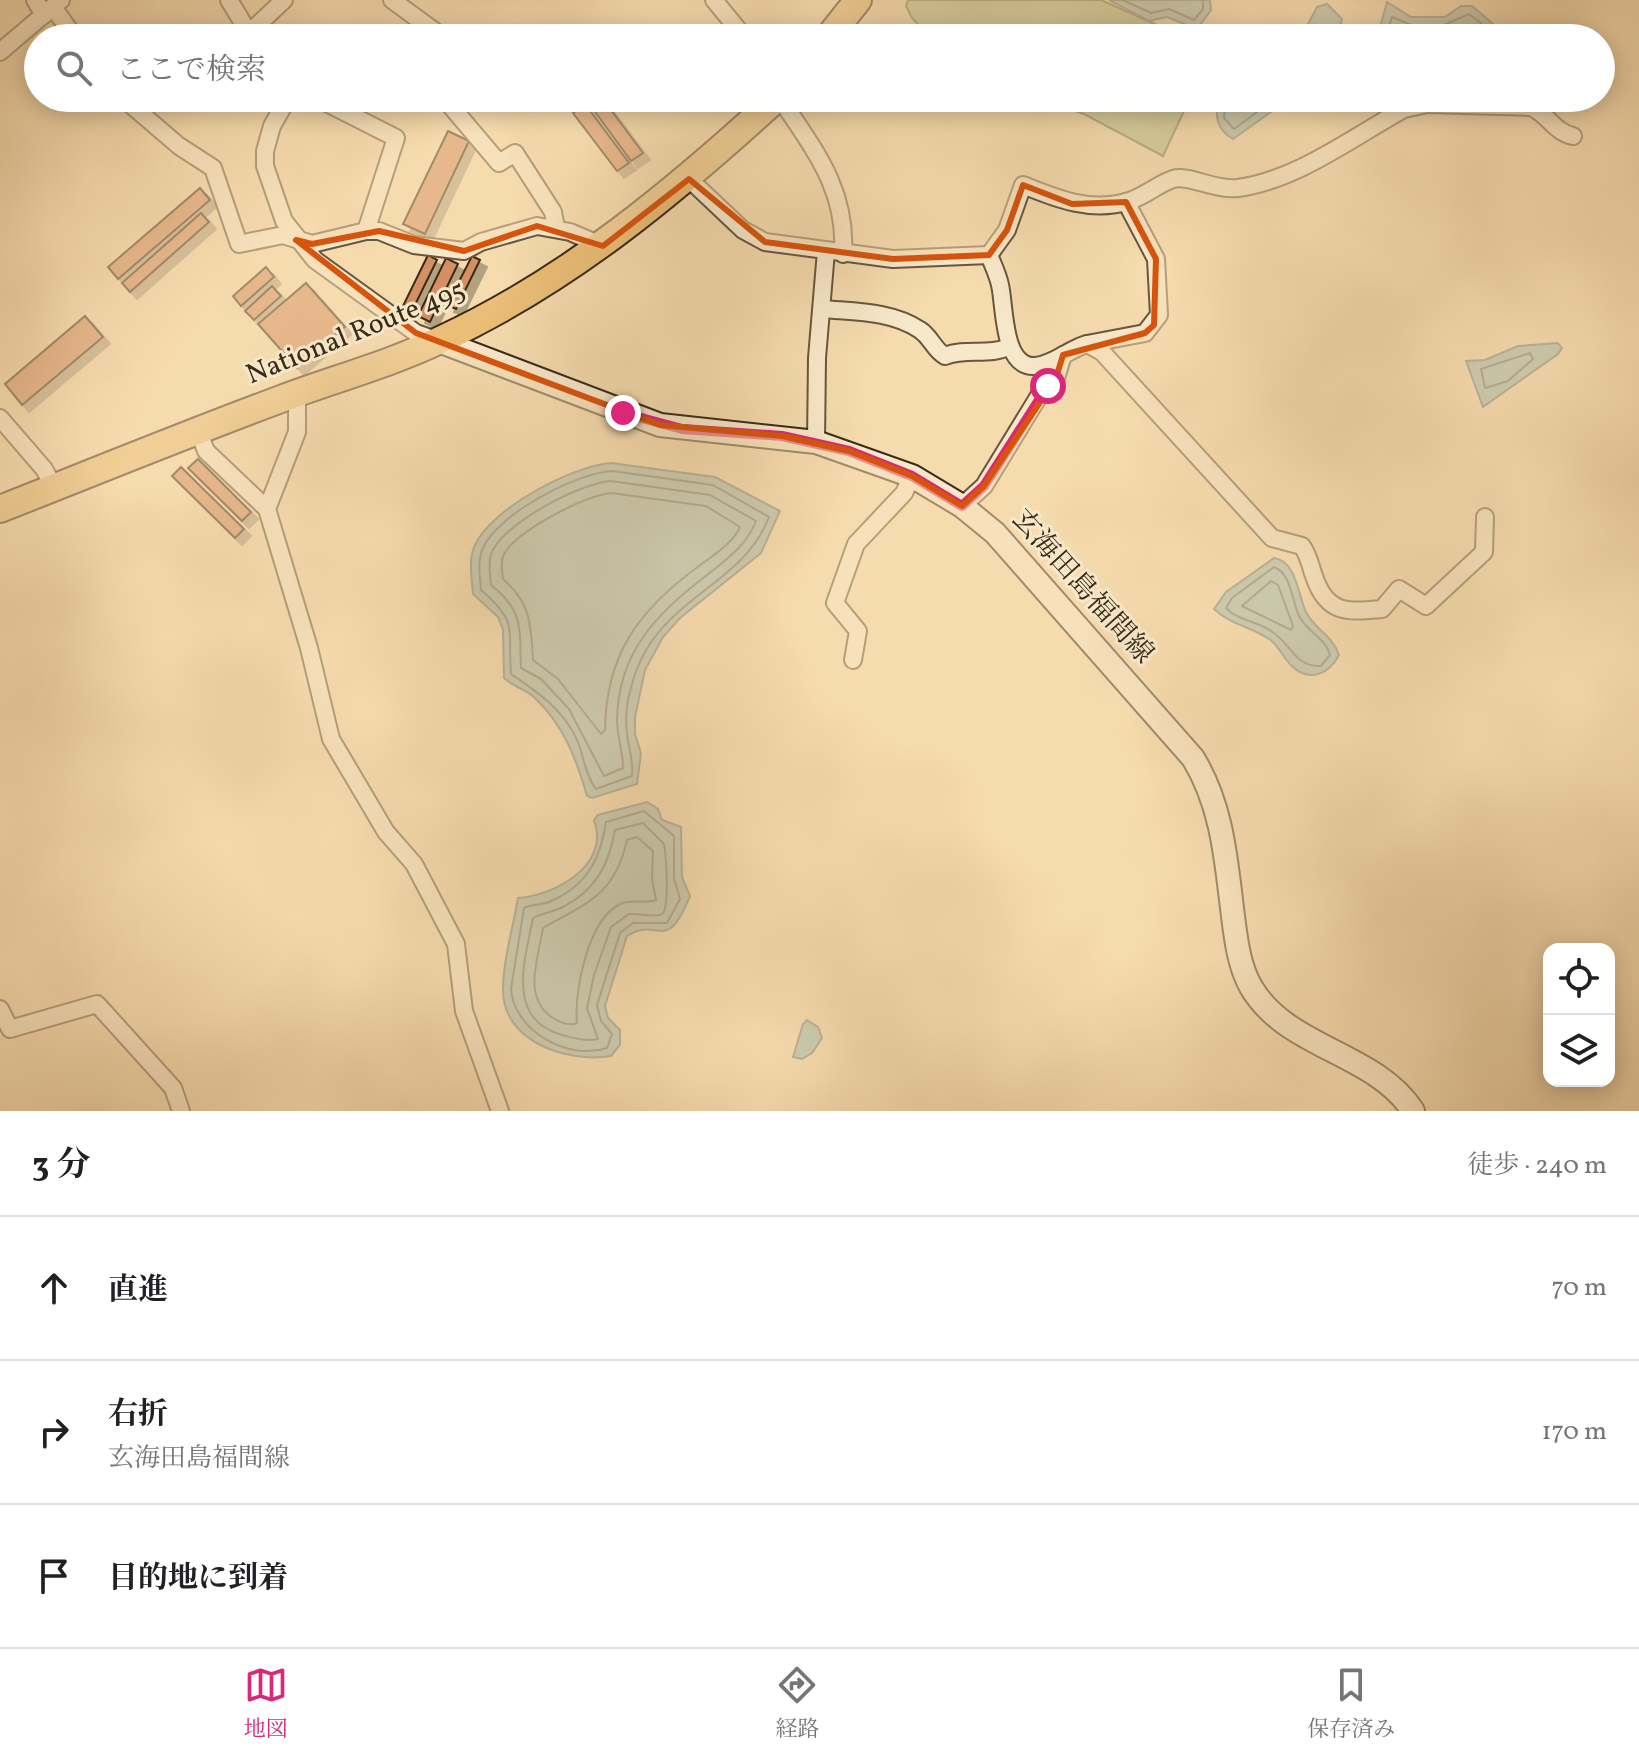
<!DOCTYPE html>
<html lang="ja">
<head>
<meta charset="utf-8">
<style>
  body { margin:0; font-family:Vollkorn,"Noto Serif JP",serif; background:#f6f6f6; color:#202124 }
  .controls { position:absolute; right:24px; bottom:24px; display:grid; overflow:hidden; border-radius:16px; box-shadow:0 4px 20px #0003 }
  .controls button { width:72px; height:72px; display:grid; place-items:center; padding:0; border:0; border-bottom:2px solid #e0e0e0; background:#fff; color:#202124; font:40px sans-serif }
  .stop { position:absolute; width:24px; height:24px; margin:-18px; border:6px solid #db2777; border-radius:50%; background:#fff }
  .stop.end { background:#db2777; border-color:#fff; box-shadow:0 2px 8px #0008 }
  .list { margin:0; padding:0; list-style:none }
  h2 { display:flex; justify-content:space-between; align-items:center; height:104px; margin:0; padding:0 32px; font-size:34px }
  h2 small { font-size:26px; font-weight:400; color:#757577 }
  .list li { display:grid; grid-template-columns:52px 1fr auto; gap:24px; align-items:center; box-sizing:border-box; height:144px; padding:0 32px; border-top:2px solid #e0e0e0 }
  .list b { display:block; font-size:30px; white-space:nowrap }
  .list p { margin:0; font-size:26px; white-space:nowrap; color:#757577 }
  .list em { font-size:26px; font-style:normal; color:#757577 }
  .icon { flex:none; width:44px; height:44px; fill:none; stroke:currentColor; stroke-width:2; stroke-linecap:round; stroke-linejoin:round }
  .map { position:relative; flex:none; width:1639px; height:1111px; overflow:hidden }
  .search { position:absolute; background:#fff; box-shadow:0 4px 20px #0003; left:24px; right:24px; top:24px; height:88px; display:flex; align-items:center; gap:20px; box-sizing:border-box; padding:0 28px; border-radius:44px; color:#757577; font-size:30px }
  .sheet { height:536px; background:#fff }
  nav { display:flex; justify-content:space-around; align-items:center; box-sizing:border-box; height:112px; border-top:2px solid #e0e0e0; background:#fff; font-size:22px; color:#757577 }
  nav a { display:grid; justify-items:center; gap:4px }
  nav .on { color:#db2777 }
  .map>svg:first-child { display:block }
</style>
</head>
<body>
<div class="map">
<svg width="1639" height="1111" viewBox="0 0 1639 1111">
  <defs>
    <filter id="shadow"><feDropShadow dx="7" dy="7" stdDeviation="0" flood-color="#0004"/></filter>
  </defs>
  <rect width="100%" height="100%" fill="#f5dbae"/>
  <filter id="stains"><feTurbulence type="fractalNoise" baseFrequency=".0025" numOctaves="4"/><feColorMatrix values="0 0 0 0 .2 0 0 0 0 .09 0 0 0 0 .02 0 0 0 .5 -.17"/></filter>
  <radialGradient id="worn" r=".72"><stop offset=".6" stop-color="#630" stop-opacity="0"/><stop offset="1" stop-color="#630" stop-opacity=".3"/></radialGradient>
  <g fill="#b9c18c" stroke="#7a7652" stroke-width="2">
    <polygon points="908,0 1101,0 1186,38 931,38 912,18 906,6"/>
    <polygon points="1037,98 1190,98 1163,156 1084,114"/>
  </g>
  <g fill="#9dbab2" stroke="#758074" stroke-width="2">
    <polygon points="1109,0 1210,0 1211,10 1197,29 1167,17 1149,21"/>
    <polygon points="1387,2 1411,17 1445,17 1461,6 1472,6 1493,24 1486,38 1377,38"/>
    <polygon points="1327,4 1342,19 1337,38 1282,38 1307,26 1317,7"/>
    <path d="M 1218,98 L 1303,98 L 1282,104 L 1233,139 C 1216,129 1215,116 1218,98 Z"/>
    <polygon points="1558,343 1562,348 1558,354 1483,407 1466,361 1485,360 1518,346"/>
    <path d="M 611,463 L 715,477 L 780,511 L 761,553 L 680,618 L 663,637 L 645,670 L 635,717 L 635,734 L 641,753 L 637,784 L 592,798 L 587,796 C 576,758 564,726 535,698 C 526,689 513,687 504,678 L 503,630 L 498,617 L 473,594 C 472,579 468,559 475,545 C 492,508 572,466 611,463 Z"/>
    <path d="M 1274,558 C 1296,561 1298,593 1305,610 C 1313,629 1333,635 1339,655 C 1330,673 1310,683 1293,667 C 1283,659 1280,646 1269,639 C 1250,626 1231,625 1214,609 L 1226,592 Z"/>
    <path d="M 647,802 L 658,809 L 662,820 L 681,827 L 682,877 L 690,896 C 665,957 659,915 627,936 L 605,1006 L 608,1018 L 620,1030 L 620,1045 L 611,1056 C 569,1063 503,1043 503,990 C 503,960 513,928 518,898 C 553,896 611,866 594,820 L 598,815 Z"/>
    <polygon points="807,1020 818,1027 822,1038 812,1053 802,1059 793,1057 803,1024"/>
  </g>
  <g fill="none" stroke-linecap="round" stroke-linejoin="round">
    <g stroke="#6c7264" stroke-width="2">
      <polyline points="1123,0 1151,13 1169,9 1194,20 1203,9 1203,0"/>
      <polyline points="1385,38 1392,17 1411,25 1444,25 1469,14 1483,25 1482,38"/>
      <polyline points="1395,38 1399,32 1447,35 1469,25 1473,29 1472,38"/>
      <polyline points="1226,98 1224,118 1234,129 1276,98"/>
      <polygon points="1530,353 1533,359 1508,381 1485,388 1481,369"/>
      <path d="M 612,471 L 713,485 L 769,517 C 742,589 656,596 632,684 C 627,700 625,718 627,733 C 628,748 634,760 632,776 L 596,789 C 587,779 583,756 578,742 C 564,709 538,693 511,674 C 507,628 520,624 481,590 C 480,577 477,560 483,548 C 498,514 576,473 612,471 Z"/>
      <path d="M 611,481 L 710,495 L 756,521 C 747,545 727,559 707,575 C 657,613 618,652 617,720 C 617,737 623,751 623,768 L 604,776 L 569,709 L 541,679 L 521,668 C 519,629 525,612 491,585 C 490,576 488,563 491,554 C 502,524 580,483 611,481 Z"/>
      <path d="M 611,493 L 706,506 L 740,527 C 733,544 710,557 695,569 C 637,612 606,656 605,730 L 601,734 L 558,679 L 533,660 C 531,625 531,603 503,579 C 502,571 500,562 504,554 C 517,531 585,495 611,493 Z"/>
      <path d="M 1274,567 C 1291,573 1292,601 1299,616 C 1307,632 1326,638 1330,655 L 1321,666 C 1294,667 1292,644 1271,631 C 1257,621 1238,621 1226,608 L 1232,598 Z"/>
      <polygon points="1271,581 1278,585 1293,626 1291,630 1242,606"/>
      <path d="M 644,811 L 674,836 L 674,878 L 680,899 L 667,923 L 633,923 L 620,933 L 597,1005 L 601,1021 L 612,1034 L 607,1048 C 568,1061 514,1031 511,989 L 524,908 C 532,904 541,905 549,902 C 587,886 600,860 606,822 Z"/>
      <path d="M 643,823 L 664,844 C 666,856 670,909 662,914 C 655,918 638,913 629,914 L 611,927 L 594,975 L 587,1008 L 598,1039 C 586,1042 574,1038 562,1035 C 505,1019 525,960 533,918 C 542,913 553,912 563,907 C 596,890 609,864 615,830 Z"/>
      <path d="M 637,837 L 653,851 L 652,879 L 656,900 C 646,904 632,899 620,904 C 588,920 574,990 577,1023 C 570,1026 561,1023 553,1018 C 522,998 538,959 543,928 C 587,903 615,895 627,840 Z"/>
    </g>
  </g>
  <g fill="#d48f62" stroke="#3a2a17" stroke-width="2" filter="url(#shadow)">
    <polygon points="593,98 602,98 643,153 631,161 588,102"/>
    <polygon points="585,104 629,163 617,171 573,113"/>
    <polygon points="448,131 469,141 425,234 403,224"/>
    <polygon points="200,188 210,200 118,279 108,267"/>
    <polygon points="201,213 209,222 130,292 122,283"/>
    <polygon points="428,255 437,260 412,311 403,306"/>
    <polygon points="472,256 480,260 456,309 447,305"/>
    <polygon points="446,258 458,264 430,322 418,316"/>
    <polygon points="266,267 274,277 241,306 233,296"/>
    <polygon points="306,283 345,327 297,368 258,324"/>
    <polygon points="272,286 281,296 254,320 245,311"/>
    <polygon points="85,316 103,337 22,405 5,384"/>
    <polygon points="198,459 251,512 242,521 188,468"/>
    <polygon points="181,467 244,529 235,538 172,476"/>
  </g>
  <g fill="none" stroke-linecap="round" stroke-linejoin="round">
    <defs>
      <g id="minor">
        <polyline points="35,0 44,15"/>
        <polyline points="229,0 252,38"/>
        <polyline points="392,0 444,38"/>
        <polyline points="714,0 745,38"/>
        <polyline points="53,7 75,38"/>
        <polyline points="249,33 284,0"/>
        <polyline points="0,52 61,0"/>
        <polyline points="123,98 179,146 213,168 239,244 283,235 312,244 366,231 379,231 414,245 464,251 481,242 537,226 570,232 603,246"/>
        <polyline points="288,98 272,126 265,151 265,166 284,221 315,260 416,333 439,341"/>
        <polyline points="317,98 396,138 366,231"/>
        <polyline points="444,98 499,163 515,153 553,212 556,228"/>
        <path d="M 780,98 C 814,150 847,189 843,254"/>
        <path d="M 689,179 L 743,230 L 765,242 L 893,259 L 989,255 L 1007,230 L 1023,185 C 1057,199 1092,213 1129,201 C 1145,196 1158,184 1173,179 C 1188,174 1216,191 1238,188 C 1297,180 1353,137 1404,109 L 1427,104 L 1531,107 C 1548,114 1554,132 1573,136"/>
        <path d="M 989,255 C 993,265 998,275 1000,285 C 1005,305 1002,368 1035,366 C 1053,365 1069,349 1087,344 L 1102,352 L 1272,538 L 1302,546 C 1309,556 1310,565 1314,576 C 1327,615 1348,612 1382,609 L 1399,589 L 1426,606 L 1484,552 L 1485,517"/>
        <path d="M 823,309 C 855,312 892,311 920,330 C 931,337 934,350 945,356 C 967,347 989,357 1010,346"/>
        <polyline points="1087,344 1145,333 1159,315 1156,259 1126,202"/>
        <polyline points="297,393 297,432 267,509 309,648 331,739 386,832 414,864 456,944 464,1011 500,1111"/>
        <polyline points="0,418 44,469 54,487"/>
        <polyline points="198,430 206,451 267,509"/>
        <polyline points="816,442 817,358 826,251"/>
        <polyline points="962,506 984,486 1042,391 1056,378 1063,355"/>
        <polyline points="853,660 858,631 835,603 856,544 904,493 912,476"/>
        <polyline points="0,1009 10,1029 97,1004 173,1088 181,1111"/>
      </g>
      <path id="secondary" d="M 439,341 L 660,425 L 816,442 L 912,476 L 962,506 L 995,533 L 1193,758 C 1223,807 1226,861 1233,916 C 1236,940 1239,966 1251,987 C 1287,1049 1375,1052 1413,1111"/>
      <g id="trunk">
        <polyline points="828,38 858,0"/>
        <path d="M 0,509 C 94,472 187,434 281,399 C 334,379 390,364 440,340 C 568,281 674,192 777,98"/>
      </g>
    </defs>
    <use href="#minor" stroke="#69563d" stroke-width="20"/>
    <use href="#secondary" stroke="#3a2a17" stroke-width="26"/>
    <use href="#trunk" stroke="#3a2a17" stroke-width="30"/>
    <use href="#minor" stroke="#f8e8ca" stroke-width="16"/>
    <use href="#secondary" stroke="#f8e8ca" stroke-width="22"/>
    <use href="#trunk" stroke="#eabe77" stroke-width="26"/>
  </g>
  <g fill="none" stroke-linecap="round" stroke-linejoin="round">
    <polyline stroke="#db2777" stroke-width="10" points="623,413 682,429 782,436 849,451 912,476 962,506 984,486 1048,386"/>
  </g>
  <path d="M0 0H1639V1111H0ZM 689,179 L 765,242 L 893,259 L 989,255 L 1007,230 L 1023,185 L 1072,204 L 1126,202 L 1156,259 L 1154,325 L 1145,333 L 1063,355 L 1056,378 L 984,486 L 962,506 L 912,476 L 849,451 L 782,436 L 660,425 L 416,333 L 296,240 L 312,244 L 379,231 L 464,251 L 537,226 L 603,246 Z" fill="#f5dbae" fill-opacity=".55" fill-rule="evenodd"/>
  <path fill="none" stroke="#d7540d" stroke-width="6" stroke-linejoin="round" d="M 689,179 L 765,242 L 893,259 L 989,255 L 1007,230 L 1023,185 L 1072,204 L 1126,202 L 1156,259 L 1154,325 L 1145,333 L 1063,355 L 1056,378 L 984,486 L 962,506 L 912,476 L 849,451 L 782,436 L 660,425 L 416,333 L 296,240 L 312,244 L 379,231 L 464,251 L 537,226 L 603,246 Z"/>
  <g text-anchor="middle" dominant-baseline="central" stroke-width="6" stroke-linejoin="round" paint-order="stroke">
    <g font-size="28" fill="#3a2a17" stroke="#f8e8ca">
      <text transform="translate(356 333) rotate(-22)">National Route 495</text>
      <text transform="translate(1082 587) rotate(48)">玄海田島福間線</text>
    </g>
  </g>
  <rect width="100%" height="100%" filter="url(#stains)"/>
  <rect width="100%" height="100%" fill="url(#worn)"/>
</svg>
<div class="controls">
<button><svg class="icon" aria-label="locate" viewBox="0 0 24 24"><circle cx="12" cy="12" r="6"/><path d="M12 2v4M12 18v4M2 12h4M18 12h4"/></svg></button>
<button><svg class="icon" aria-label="layers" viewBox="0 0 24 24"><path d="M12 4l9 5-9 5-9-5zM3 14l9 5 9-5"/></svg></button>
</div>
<div class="stop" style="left:1048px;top:386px"></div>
<div class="stop end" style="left:623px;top:413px"></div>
<div class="search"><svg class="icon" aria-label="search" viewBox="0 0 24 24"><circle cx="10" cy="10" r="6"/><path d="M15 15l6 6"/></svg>ここで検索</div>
</div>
<section class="sheet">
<h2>3 分<small>徒歩 · 240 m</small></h2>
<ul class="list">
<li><svg class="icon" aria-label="ahead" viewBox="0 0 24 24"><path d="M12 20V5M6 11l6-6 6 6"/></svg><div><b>直進</b></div><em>70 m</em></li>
<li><svg class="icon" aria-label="right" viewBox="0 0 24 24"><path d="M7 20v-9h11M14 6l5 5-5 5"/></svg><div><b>右折</b><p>玄海田島福間線</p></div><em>170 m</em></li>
<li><svg class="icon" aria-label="arrive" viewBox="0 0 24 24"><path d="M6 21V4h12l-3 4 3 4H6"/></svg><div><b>目的地に到着</b></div></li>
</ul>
</section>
<nav>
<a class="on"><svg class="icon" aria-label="map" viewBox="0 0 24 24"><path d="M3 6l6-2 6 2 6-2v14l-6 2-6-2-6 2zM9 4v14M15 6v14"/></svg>地図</a>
<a><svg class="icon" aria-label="directions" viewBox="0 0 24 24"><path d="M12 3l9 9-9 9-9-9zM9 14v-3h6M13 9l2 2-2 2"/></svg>経路</a>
<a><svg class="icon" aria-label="saved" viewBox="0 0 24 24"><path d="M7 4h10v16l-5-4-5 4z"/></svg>保存済み</a>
</nav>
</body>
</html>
